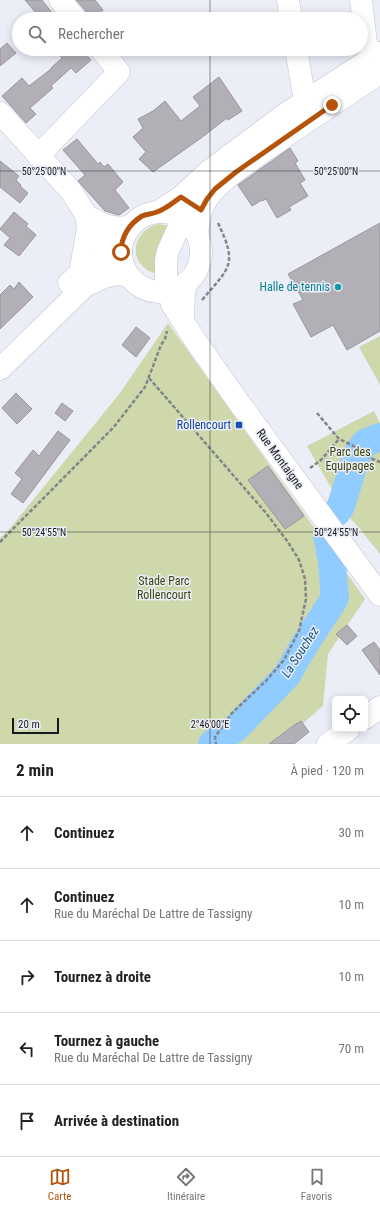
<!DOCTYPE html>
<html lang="fr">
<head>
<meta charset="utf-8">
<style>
  body { margin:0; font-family:"Roboto Condensed",sans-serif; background:#f6f6f6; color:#222 }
  .controls { position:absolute; right:12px; bottom:12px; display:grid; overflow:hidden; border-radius:6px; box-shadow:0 2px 10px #0003 }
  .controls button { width:36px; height:36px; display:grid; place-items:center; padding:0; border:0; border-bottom:1px solid #e0e0e0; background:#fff; color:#222; font:20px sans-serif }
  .scale { position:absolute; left:12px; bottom:10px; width:47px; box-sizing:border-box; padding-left:4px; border:2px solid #18191c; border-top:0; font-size:11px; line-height:14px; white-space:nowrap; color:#18191c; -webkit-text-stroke:3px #ebeef7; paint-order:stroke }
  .stop { position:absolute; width:12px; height:12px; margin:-9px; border:3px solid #b45309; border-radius:50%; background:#fff }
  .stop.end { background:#b45309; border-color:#fff; box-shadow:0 1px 4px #0008 }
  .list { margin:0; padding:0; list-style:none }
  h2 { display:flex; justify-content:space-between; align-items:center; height:52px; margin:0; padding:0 16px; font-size:17px }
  h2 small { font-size:13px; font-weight:400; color:#767676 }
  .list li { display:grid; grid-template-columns:26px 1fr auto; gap:12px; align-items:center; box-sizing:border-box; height:72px; padding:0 16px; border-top:1px solid #e0e0e0 }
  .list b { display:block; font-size:15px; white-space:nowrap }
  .list p { margin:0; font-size:13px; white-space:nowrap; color:#767676 }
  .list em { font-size:13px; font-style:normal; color:#767676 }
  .icon { flex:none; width:22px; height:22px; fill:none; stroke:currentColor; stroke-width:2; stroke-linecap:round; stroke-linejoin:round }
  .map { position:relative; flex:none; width:380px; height:744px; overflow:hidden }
  .search { position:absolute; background:#fff; box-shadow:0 2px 10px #0003; left:12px; right:12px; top:12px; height:44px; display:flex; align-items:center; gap:10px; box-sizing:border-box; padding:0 14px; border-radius:22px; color:#767676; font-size:15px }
  .sheet { height:412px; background:#fff }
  nav { display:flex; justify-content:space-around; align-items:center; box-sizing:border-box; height:56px; border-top:1px solid #e0e0e0; background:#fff; font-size:11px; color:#767676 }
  nav a { display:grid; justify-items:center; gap:2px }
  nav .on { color:#b45309 }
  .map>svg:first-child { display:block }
</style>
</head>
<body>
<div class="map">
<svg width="380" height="744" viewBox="0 0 380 744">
  <rect width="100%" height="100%" fill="#ebeef7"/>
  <g fill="#ced8aa">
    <path d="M 157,224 L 170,226 L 161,275 C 129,270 127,235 157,224 Z"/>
    <polygon points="168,323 365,599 328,654 323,706 279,744 0,744 0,538 11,527 120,393"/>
    <polygon points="380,336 380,385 359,347"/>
    <polygon points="374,411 380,423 380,554 355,523 348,517 307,446"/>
  </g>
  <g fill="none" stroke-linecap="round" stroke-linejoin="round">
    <g stroke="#90ccff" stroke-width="28">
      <polyline points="337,512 341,506 357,454 365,443 380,437"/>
      <polyline points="212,744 236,728 287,675 305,644 335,598 332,562 327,534"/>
    </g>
  </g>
  <g fill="#b3afb7" stroke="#9a969e">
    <polygon points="25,0 42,0 53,14 46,19 41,19"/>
    <polygon points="76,0 95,0 103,10 92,19 88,19 86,11"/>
    <polygon points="7,43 16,53 0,66 0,49"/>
    <polygon points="55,49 81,49 91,60 76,73 71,68 51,86 53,88 30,108 36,114 26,123 2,96 22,78 29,86 51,69 51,68 62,58"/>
    <polygon points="219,77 242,111 228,120 227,118 201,138 153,172 139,159 146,152 133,137 143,128 138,119 153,111 165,101 181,121 200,106 193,97"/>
    <polygon points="77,139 98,164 100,162 104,167 108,164 123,182 115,190 129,208 119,215 105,211 78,181 85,175 63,150"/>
    <polygon points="290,148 298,161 295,163 305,180 300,183 308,196 289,207 291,210 277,218 266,199 262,201 262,200 252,206 238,185"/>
    <polygon points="0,161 19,176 16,180 21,185 20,186 28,193 20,203 0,187"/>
    <polygon points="14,212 28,224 26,226 36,235 19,256 4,245 10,238 0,229"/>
    <polygon points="380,223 380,331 347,350 333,325 311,337 293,304 303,300 288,274"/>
    <polygon points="19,282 33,297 0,329 0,295 10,285 14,289"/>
    <polygon points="136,327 150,338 136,357 122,345"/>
    <polygon points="16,393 32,409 17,424 2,408"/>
    <polygon points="62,403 73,411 65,421 55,413"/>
    <polygon points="58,431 70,440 23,503 11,494 22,479 15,473 33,450 39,456"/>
    <polygon points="268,466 304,516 285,529 248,480"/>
    <polygon points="347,625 357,636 347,645 336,634"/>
    <polygon points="374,642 380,650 380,675 362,650"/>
    <polygon points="301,721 309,732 294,744 269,744 293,726"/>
  </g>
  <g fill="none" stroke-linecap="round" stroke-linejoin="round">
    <defs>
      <g id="minor">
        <polyline points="60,0 76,19"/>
        <polyline points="288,0 291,19"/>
        <polyline points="361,0 366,43 373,58"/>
        <polyline points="296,49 305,101"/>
        <polyline points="0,113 71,191 86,215 88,228 96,239 109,245 121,248"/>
        <polyline points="38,156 119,72 101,49"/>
        <polyline points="210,181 199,194 183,218 168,251 166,260 166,283 172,304 195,340 237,400 380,595"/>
        <path d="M 86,215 C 101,225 111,229 130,227"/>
        <polyline points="183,321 184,292 186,284"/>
        <polyline points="365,718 380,707"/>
        <polyline points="328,744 349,729"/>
      </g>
      <g id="major">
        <circle cx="161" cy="252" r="40"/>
        <polyline points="158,212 181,197 209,171 284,115 380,53"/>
        <path d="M 197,234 C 199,221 200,209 207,199 C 219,181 241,168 258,155 C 298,127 339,100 380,73"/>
        <polyline points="80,273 88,228"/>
        <path d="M 69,283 C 85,270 101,258 121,252"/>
        <polyline points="0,369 85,286 104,277 119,274 128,276"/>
      </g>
    </defs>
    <use href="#minor" stroke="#c1c3cd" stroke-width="23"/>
    <use href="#major" stroke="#c1c3cd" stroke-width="23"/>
    <g stroke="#83858b" stroke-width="2.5" stroke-dasharray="4 2" stroke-linecap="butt">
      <path d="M 202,300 C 230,267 238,265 218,223"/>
      <polyline points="149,378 266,513 288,542 299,560 305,579 306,599 299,631 284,660 266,681 232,713 215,737 216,744"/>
      <polyline points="317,413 339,439 352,445 370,458 380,462"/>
      <polyline points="310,468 321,460 339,439"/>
      <polyline points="0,542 113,428 145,387 161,345 165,339 167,331"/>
    </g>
    <use href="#minor" stroke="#fff" stroke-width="22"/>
    <use href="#major" stroke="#fff" stroke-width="22"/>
  </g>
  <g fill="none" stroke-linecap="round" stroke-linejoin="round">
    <path stroke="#b45309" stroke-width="5" d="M 121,252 C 121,237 129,224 142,216 C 147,214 152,214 157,212 C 166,209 174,202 181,197 L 201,210 L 207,199 L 215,189 L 236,172 L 332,105"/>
  </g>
  <path fill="none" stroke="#18191c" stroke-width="1" stroke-opacity="0.45" d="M 210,0 L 210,19M 210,49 L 210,744M 0,171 L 380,171M 0,532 L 380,532"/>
  <circle fill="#0f9aa8" stroke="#ebeef7" stroke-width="1.5" cx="338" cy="287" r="4"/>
  <rect fill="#1a4fb4" stroke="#ebeef7" stroke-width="1.5" x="235" y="421" width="8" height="8" rx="2"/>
  <g text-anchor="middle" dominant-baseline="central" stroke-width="3" stroke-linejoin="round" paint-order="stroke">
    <g font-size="12" fill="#0d838f" stroke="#ebeef7" text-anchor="end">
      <text x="330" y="287">Halle de tennis</text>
    </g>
    <g font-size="12" fill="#164399" stroke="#ebeef7" text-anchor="end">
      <text x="231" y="425">Rollencourt</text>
    </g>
    <g font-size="12" fill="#3b430d" stroke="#ebeef7">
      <text x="350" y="452">Parc des<tspan x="350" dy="14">Equipages</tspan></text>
      <text x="164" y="581">Stade Parc<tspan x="164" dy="14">Rollencourt</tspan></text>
    </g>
    <g font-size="12" fill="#18191c" stroke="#ebeef7">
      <text transform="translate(280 459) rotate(54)">Rue Montaigne</text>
    </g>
    <g font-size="13" font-style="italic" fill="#145685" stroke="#ebeef7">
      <text transform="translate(300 652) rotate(-57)">La Souchez</text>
    </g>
  </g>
  <g font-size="10" text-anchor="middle" fill="#18191c" stroke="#ebeef7" stroke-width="3" stroke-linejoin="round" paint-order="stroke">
    <text x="44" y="175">50°25'00"N</text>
    <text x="336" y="175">50°25'00"N</text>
    <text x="44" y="536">50°24'55"N</text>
    <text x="336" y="536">50°24'55"N</text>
    <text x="210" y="728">2°46'00"E</text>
  </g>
</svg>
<div class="controls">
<button><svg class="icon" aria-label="locate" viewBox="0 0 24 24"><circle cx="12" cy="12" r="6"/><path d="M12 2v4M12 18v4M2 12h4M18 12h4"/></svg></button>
</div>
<div class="scale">20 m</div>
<div class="stop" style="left:121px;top:252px"></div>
<div class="stop end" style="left:332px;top:105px"></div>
<div class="search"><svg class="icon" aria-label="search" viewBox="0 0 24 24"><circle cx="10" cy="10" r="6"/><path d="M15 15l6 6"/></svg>Rechercher</div>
</div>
<section class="sheet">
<h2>2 min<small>À pied · 120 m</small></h2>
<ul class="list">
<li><svg class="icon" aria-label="ahead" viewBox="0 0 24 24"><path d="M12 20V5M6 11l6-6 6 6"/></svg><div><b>Continuez</b></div><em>30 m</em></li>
<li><svg class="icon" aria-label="ahead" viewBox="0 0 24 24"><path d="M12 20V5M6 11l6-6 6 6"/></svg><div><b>Continuez</b><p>Rue du Maréchal De Lattre de Tassigny</p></div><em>10 m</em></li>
<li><svg class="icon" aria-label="right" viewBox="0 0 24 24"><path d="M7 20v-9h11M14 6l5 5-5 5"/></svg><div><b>Tournez à droite</b></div><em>10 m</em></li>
<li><svg class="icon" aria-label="left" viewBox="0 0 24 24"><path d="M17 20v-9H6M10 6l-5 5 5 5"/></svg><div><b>Tournez à gauche</b><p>Rue du Maréchal De Lattre de Tassigny</p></div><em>70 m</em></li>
<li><svg class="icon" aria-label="arrive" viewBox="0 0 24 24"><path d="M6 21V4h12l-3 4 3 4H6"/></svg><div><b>Arrivée à destination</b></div></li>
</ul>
</section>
<nav>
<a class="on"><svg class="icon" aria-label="map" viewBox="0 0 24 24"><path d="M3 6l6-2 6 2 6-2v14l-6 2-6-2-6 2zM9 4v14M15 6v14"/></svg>Carte</a>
<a><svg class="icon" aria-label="directions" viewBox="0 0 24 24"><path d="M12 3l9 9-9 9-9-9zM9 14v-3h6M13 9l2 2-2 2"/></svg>Itinéraire</a>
<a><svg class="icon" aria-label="saved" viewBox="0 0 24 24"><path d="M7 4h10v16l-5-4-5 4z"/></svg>Favoris</a>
</nav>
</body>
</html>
